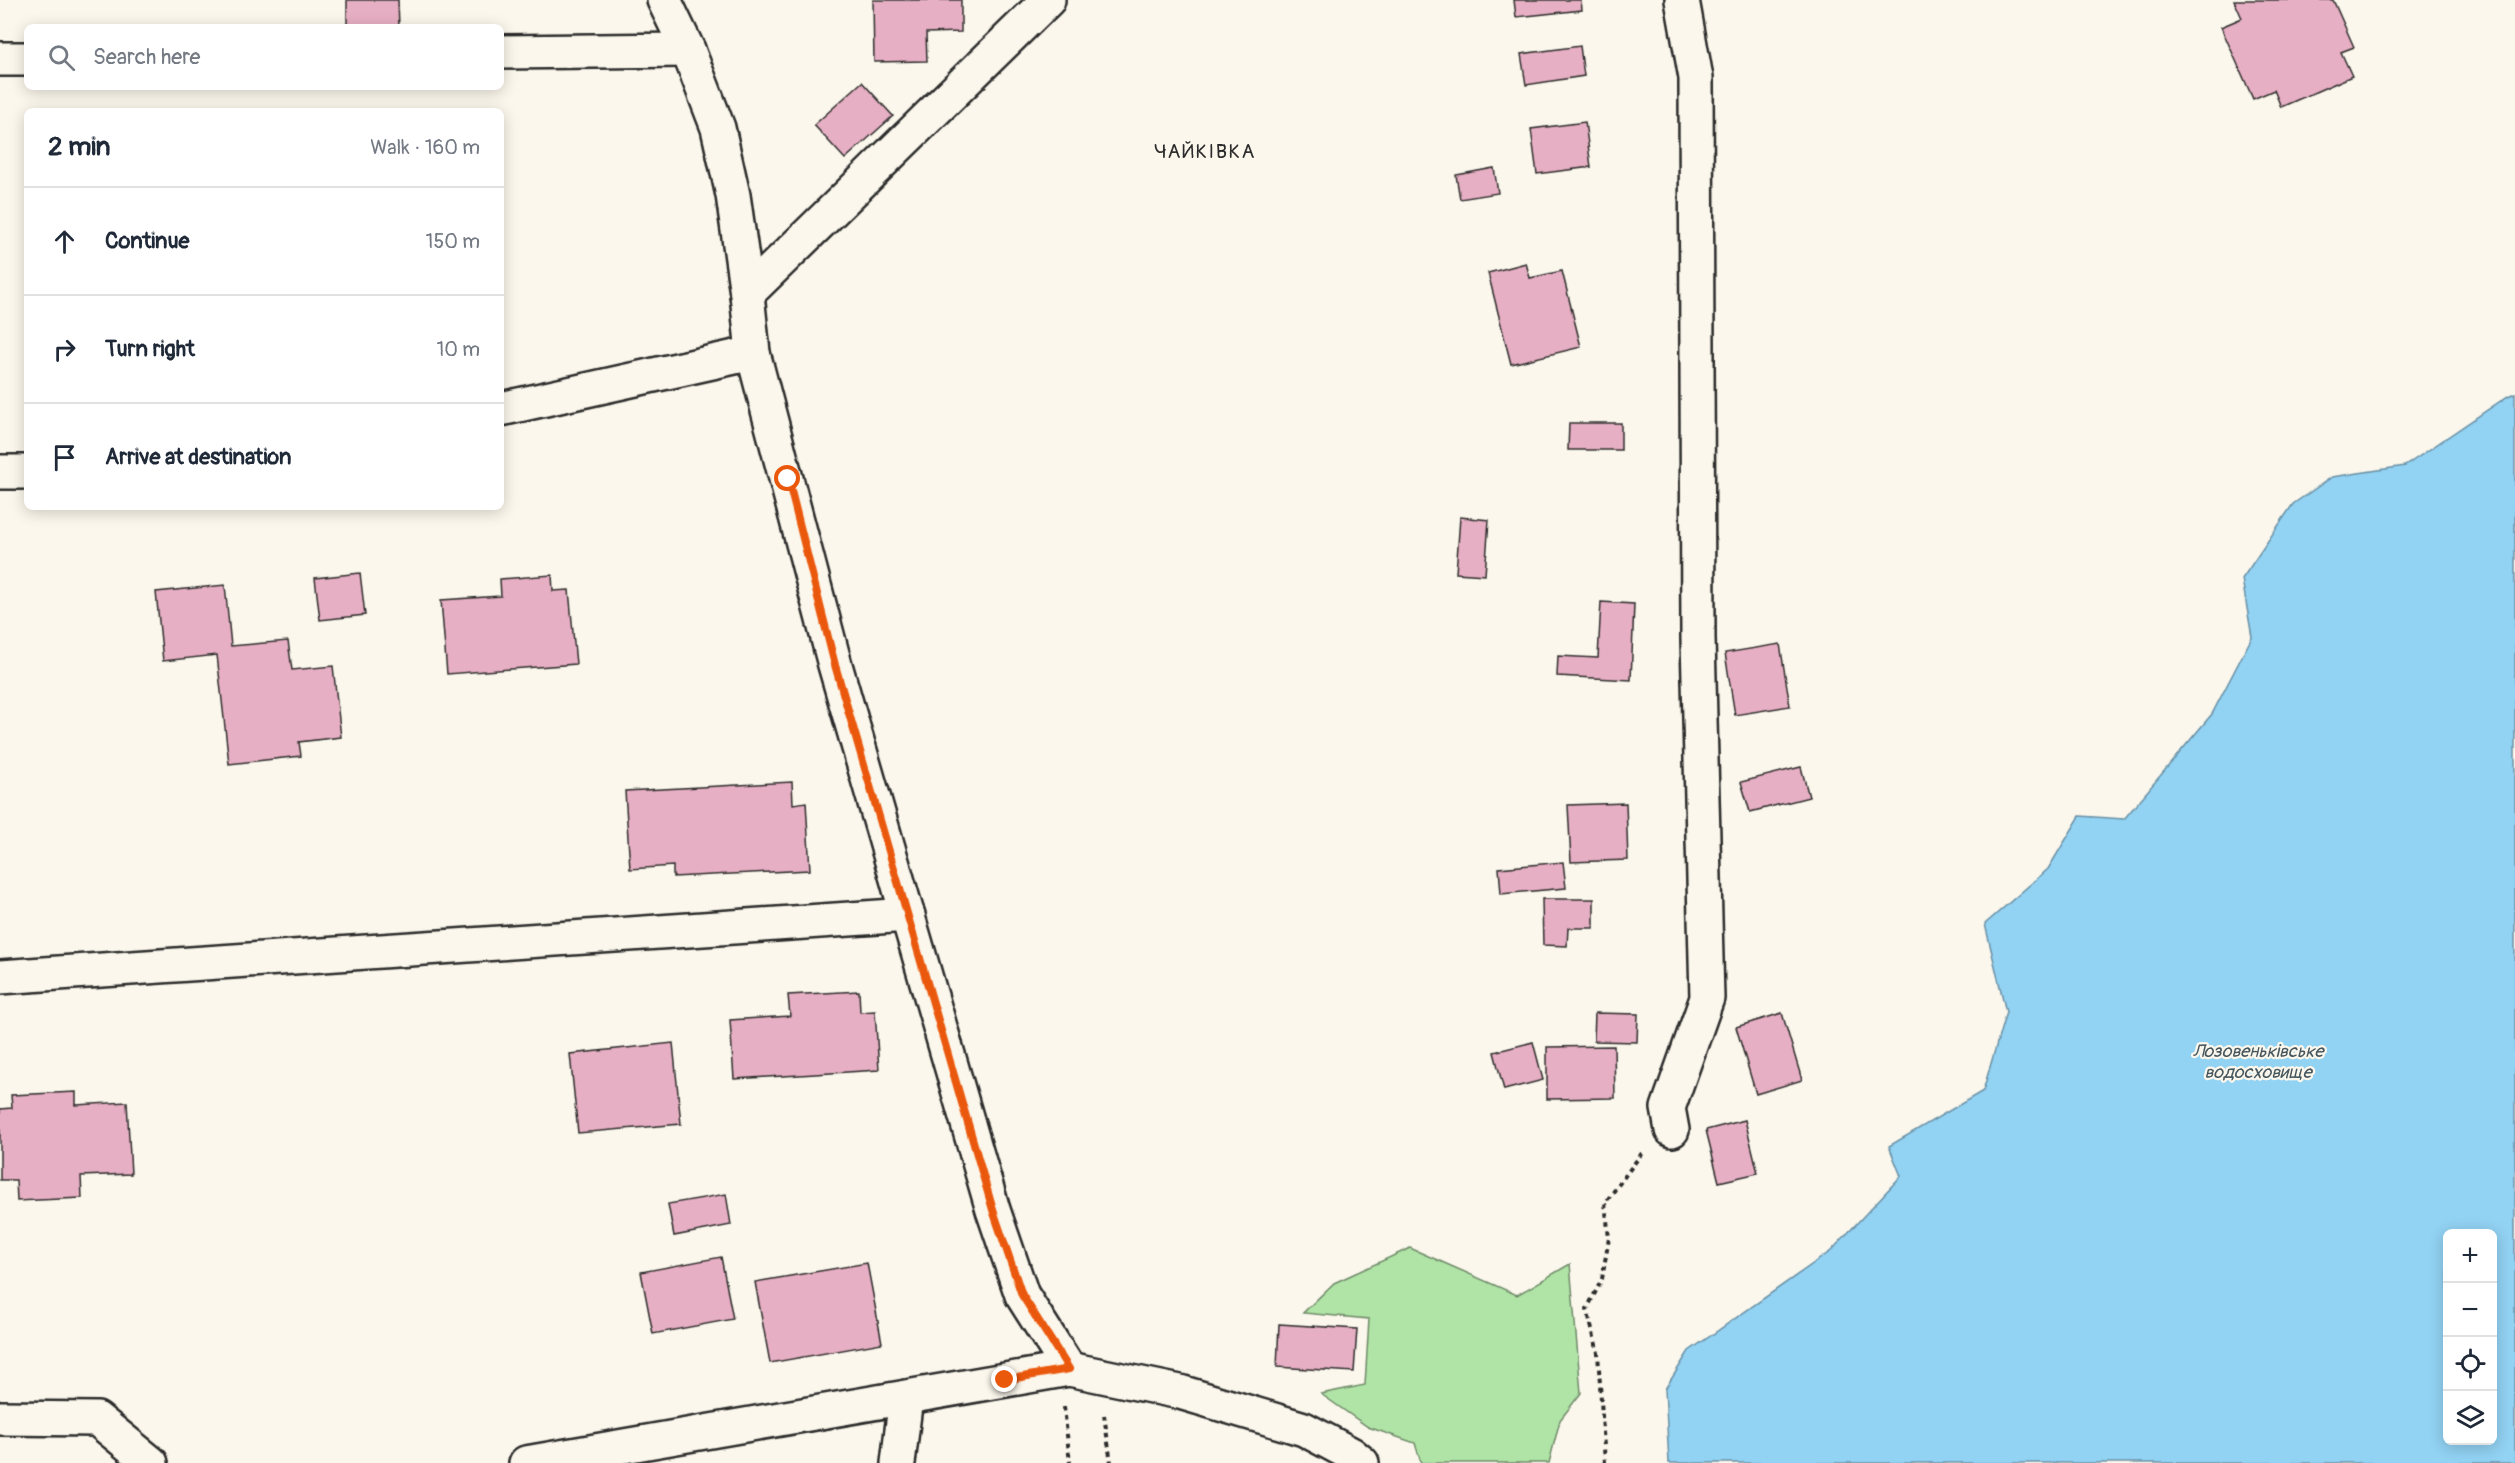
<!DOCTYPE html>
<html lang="en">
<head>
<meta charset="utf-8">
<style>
  body { margin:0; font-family:Pangolin,sans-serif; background:#f2f2f3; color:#1f2937 }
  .controls { position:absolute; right:18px; bottom:18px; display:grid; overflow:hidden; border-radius:9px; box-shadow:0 3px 15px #0003 }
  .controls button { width:54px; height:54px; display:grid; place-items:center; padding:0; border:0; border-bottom:2px solid #e0e1e3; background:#fff; color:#1f2937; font:30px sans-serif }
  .stop { position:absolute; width:18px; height:18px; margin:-14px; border:4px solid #ea580c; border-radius:50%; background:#fff }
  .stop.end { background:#ea580c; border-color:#fff; box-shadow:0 2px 6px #0008 }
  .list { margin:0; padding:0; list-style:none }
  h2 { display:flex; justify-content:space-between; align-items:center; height:78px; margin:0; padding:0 24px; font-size:26px }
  h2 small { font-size:20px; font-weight:400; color:#747a83 }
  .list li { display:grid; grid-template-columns:39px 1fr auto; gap:18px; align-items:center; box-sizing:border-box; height:108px; padding:0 24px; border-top:2px solid #e0e1e3 }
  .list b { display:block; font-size:22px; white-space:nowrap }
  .list em { font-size:20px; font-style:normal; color:#747a83 }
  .icon { flex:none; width:33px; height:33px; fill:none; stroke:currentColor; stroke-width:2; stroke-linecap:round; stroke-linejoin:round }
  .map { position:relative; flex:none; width:2515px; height:1463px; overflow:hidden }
  .search { position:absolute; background:#fff; box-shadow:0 3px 15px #0003; left:24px; top:24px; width:480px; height:66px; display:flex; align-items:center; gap:15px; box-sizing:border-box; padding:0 21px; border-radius:9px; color:#747a83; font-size:22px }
  .panel { position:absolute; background:#fff; box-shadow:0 3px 15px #0003; left:24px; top:108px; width:480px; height:402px; border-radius:9px }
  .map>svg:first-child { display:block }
</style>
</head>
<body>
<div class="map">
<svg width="2515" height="1463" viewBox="0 0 2515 1463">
  <rect width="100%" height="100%" fill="#fbf7ec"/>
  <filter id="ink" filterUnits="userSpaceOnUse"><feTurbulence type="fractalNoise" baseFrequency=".0167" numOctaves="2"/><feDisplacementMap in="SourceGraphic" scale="12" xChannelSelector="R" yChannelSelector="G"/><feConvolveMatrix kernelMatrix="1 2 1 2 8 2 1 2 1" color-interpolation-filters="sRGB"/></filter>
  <g filter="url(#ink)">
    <polygon fill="#b0e4a6" stroke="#6e8868" stroke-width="1.5" points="1410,1248 1517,1295 1570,1264 1581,1393 1560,1420 1549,1463 1421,1463 1415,1443 1368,1427 1321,1394 1365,1385 1369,1319 1303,1313 1334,1283"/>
    <path fill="#92d2f3" stroke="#698fa3" stroke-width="1.5" fill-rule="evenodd" d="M 2515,393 L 2515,1463 L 1669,1463 L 1665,1389 L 1689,1351 L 1831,1251 L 1901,1176 L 1889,1146 L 1983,1091 L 2006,1012 L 1985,924 L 2048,869 L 2080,816 L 2124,819 L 2212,714 L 2252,637 L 2242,579 L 2293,504 L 2332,477 L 2405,466 L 2508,396 ZM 2448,1234 L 2492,1234 L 2492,1440 L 2448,1440 Z"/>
    <g fill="#e7afc3" stroke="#2b2b2b" stroke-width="1.5">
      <polygon points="347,0 398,0 399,27 347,27"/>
      <polygon points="873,0 961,0 961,32 926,33 927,61 874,62"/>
      <polygon points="1514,0 1581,0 1582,10 1516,17"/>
      <polygon points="2234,0 2333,0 2354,47 2341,52 2352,76 2281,107 2274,90 2253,99 2221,27 2242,18"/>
      <polygon points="1580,46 1584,76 1526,85 1521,54"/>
      <polygon points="862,82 893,116 845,159 814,125"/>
      <polygon points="1585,122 1591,167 1537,174 1531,129"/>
      <polygon points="1494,168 1498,193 1460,199 1456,175"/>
      <polygon points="1526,263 1530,278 1562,271 1581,347 1511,364 1488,273"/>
      <polygon points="1569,423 1621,423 1621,450 1568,450"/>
      <polygon points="1460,517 1489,520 1485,575 1456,573"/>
      <polygon points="360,573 365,615 320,620 315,578"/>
      <polygon points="552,575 553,591 569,590 576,664 447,674 441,600 501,596 500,579"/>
      <polygon points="225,585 231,646 288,641 292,670 333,666 341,737 299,742 301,756 229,764 217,655 163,661 156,592"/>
      <polygon points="1601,602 1634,604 1631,680 1557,676 1558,656 1598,658"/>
      <polygon points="1780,644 1790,706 1735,715 1725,653"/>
      <polygon points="1801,767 1809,797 1750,812 1741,782"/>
      <polygon points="792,782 793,804 806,802 810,870 673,877 673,866 630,869 625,791"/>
      <polygon points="1626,803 1628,860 1571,862 1568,805"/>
      <polygon points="1563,862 1566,888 1501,894 1499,868"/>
      <polygon points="1542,899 1594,899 1594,928 1568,928 1567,946 1543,945"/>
      <polygon points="859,991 860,1012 875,1011 879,1070 734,1079 730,1020 790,1016 788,995"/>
      <polygon points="1595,1013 1638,1014 1637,1042 1594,1041"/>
      <polygon points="1782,1013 1802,1080 1756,1094 1736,1027"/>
      <polygon points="1533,1042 1543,1080 1504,1090 1494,1052"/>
      <polygon points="673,1043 681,1124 578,1133 570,1054"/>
      <polygon points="1614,1046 1615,1098 1547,1099 1547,1047"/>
      <polygon points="76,1092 76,1105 127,1102 131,1174 81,1176 82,1198 17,1201 16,1180 0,1180 0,1109 12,1108 11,1095"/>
      <polygon points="1745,1120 1758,1173 1719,1182 1706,1130"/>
      <polygon points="726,1194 731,1225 674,1236 668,1204"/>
      <polygon points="721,1257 733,1319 653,1334 641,1272"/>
      <polygon points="867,1263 882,1343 770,1363 755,1282"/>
      <polygon points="1279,1324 1357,1329 1354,1372 1277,1367"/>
    </g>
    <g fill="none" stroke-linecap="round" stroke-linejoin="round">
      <defs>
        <g id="minor">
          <polyline points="664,0 688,50 718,128 733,195 747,294 753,353 835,665 993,1210 1022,1295 1069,1369"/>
          <polyline points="501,52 688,50"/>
          <polyline points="0,59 27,59"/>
          <polyline points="747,294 1048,0"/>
          <polyline points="501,409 753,353"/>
          <polyline points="0,472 27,472"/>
          <polyline points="0,977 908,915"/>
          <polyline points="1672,1130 1668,1108 1707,998 1698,639 1696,78 1682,0"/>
          <polyline points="0,1418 97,1419 151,1463"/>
          <polyline points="526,1463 1069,1369 1180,1392 1304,1429 1351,1454 1362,1463"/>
          <polyline points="898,1463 906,1397"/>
        </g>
      </defs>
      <use href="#minor" stroke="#2b2b2b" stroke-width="38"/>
      <g stroke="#2b2b2b" stroke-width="4" stroke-dasharray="4.5 4.5" stroke-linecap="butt">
        <polyline points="1064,1407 1070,1463"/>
        <polyline points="1104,1415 1111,1463"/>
        <polyline points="1605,1463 1598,1353 1587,1309 1602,1279 1609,1238 1605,1203 1642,1153"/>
      </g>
      <use href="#minor" stroke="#fbf7ec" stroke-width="33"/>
    </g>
  </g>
  <g fill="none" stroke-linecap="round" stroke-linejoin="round" filter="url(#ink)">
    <polyline stroke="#ea580c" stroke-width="8" points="788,479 835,665 993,1210 1022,1295 1069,1369 1005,1380"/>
  </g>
  <g text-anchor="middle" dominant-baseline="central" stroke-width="4.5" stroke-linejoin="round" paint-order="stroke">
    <g font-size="18" font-style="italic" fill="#45555d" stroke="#fbf7ec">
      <text x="2258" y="1051">Лозовеньківське<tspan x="2258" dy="21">водосховище</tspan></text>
    </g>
    <g font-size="20" letter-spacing="1.5" fill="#2b2b2b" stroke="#fbf7ec">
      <text x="1205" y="151">ЧАЙКІВКА</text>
    </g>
  </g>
</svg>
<div class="controls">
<button>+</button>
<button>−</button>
<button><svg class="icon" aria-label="locate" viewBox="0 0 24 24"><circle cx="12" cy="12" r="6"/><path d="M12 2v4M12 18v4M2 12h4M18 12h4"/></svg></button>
<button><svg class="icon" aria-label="layers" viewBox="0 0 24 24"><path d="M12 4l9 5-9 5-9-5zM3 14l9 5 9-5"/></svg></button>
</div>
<div class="stop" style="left:788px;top:479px"></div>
<div class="stop end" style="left:1005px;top:1380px"></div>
<div class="search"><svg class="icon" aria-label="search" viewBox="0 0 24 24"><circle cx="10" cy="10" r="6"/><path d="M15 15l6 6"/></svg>Search here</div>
<section class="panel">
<h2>2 min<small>Walk · 160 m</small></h2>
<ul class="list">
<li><svg class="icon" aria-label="ahead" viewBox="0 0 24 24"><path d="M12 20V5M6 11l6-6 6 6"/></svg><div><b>Continue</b></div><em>150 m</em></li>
<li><svg class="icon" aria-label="right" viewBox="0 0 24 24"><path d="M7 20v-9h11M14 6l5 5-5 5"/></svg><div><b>Turn right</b></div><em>10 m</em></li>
<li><svg class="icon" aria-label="arrive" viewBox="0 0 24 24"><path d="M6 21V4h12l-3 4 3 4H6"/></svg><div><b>Arrive at destination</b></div></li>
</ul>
</section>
</div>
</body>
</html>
